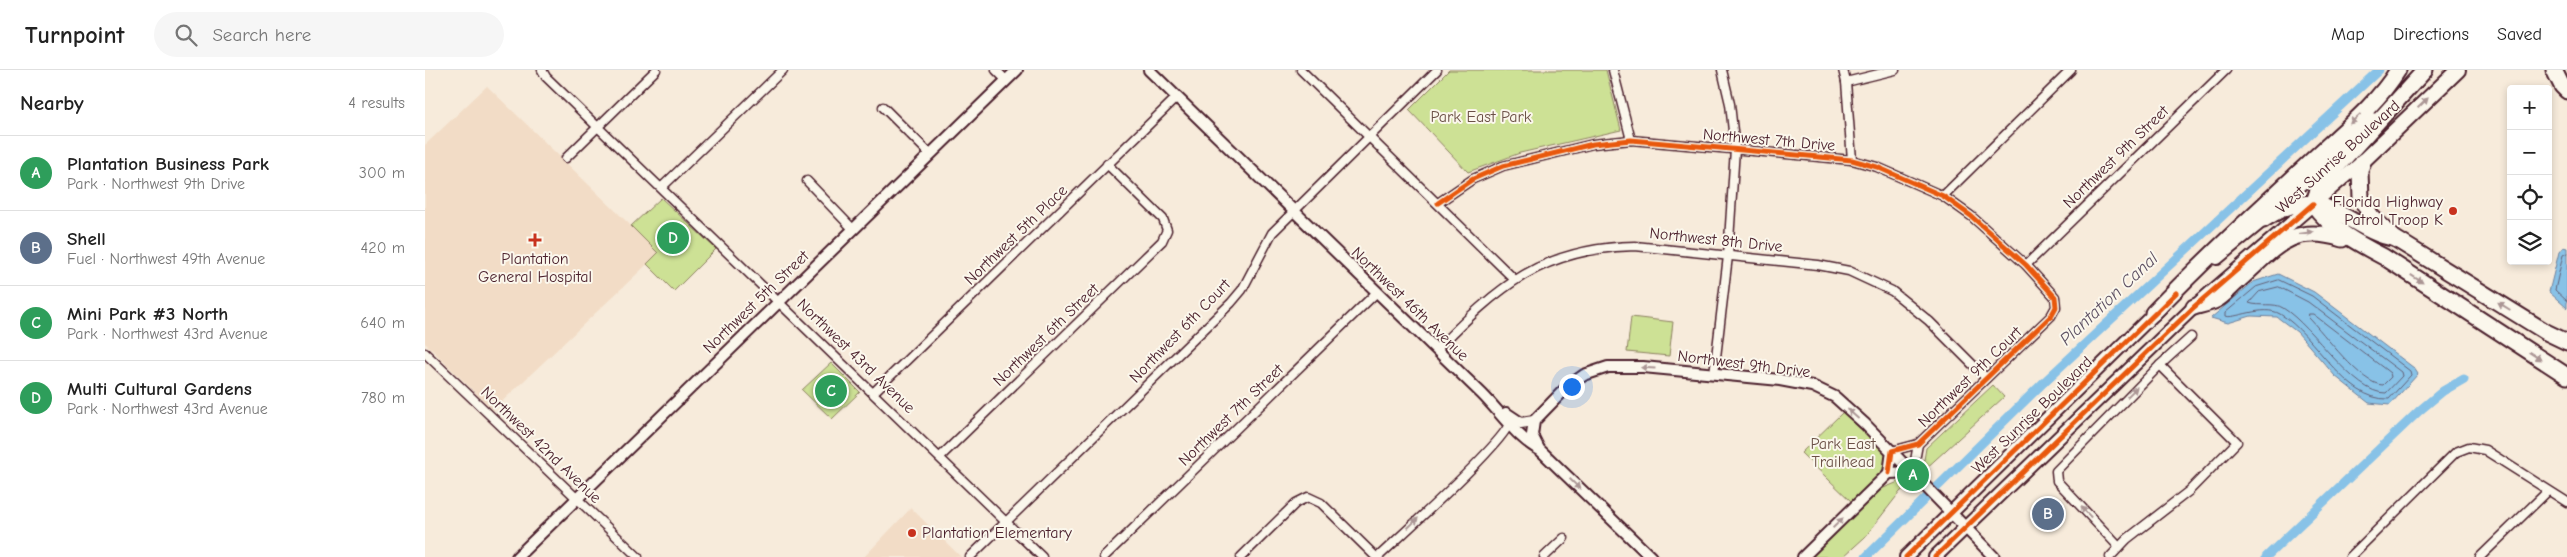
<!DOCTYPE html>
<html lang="en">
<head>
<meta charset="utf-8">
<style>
  body { margin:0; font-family:"Comic Neue",sans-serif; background:#f6f6f6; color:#222 }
  .controls { position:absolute; right:15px; top:15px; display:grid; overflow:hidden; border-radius:5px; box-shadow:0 2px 8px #0003 }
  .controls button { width:45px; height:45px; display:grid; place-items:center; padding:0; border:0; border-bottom:1px solid #e0e0e0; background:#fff; color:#222; font:25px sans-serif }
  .you { position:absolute; left:1146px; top:316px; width:18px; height:18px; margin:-12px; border:4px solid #fff; border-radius:50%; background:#1a73e8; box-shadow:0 0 0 8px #1a73e833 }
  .badge { display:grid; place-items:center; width:32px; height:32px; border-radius:50%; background:#c8321e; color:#fff; font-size:16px; font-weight:700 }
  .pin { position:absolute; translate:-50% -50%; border:2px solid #fff; box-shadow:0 1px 5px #0006 }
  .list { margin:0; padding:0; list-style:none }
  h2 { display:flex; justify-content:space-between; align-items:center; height:65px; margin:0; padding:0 20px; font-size:21px }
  h2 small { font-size:16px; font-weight:400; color:#767676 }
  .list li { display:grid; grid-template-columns:32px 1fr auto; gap:15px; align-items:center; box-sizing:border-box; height:75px; padding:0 20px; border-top:1px solid #e0e0e0 }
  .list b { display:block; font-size:19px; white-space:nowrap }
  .list p { margin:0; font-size:16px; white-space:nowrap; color:#767676 }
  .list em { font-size:16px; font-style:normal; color:#767676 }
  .icon { flex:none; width:28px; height:28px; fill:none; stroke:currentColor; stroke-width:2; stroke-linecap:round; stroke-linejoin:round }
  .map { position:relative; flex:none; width:2142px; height:487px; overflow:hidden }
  header { display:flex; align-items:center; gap:30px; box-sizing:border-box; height:70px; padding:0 25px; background:#fff; border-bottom:1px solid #e0e0e0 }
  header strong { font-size:24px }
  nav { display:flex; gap:28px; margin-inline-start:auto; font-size:18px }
  .search { width:350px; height:45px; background:#f6f6f6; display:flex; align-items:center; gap:12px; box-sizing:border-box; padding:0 18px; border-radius:28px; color:#767676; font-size:19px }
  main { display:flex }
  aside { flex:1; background:#fff }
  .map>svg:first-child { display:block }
</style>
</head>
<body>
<header>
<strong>Turnpoint</strong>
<div class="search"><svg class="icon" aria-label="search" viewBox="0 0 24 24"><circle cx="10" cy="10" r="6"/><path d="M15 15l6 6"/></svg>Search here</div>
<nav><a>Map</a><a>Directions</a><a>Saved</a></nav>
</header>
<main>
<aside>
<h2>Nearby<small>4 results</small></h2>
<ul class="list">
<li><span class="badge" style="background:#2e9e5b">A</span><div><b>Plantation Business Park</b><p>Park · Northwest 9th Drive</p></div><em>300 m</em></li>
<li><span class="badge" style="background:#5c6f8a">B</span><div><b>Shell</b><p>Fuel · Northwest 49th Avenue</p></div><em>420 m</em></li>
<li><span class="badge" style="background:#2e9e5b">C</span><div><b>Mini Park #3 North</b><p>Park · Northwest 43rd Avenue</p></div><em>640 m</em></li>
<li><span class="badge" style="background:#2e9e5b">D</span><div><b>Multi Cultural Gardens</b><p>Park · Northwest 43rd Avenue</p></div><em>780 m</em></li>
</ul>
</aside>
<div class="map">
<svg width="2142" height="487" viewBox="0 0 2142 487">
  <rect width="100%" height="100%" fill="#f7ebdb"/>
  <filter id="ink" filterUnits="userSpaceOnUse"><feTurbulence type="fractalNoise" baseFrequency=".02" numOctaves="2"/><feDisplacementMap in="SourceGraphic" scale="10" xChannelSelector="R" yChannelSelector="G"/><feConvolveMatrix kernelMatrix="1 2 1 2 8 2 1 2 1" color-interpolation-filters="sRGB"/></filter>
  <g filter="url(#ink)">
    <g fill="#f2dcc6">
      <polygon points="62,16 234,183 68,340 0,273 0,75"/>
      <polygon points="486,438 536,487 439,487"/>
    </g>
    <g fill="#cde195" stroke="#8c8060">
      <polygon points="1024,0 1181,0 1196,60 1095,83 1043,102 984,40"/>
      <polygon points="236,128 291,179 249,221 222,194 233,183 206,156"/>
      <polygon points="1206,247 1248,252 1244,286 1202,282"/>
      <polygon points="406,293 435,322 407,349 377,320"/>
      <polygon points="1568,315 1579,327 1475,422 1440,467 1418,487 1386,487 1456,419 1471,413 1499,390 1501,378"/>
      <polygon points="1418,342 1453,376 1461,375 1463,391 1461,400 1428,433 1376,383"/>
    </g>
    <g fill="#88c2e7" stroke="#6f819c">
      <polygon points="2138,177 2142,178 2142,238 2124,222 2134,182"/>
      <polygon points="1853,204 1889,222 1989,298 1993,304 1965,335 1944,333 1910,306 1872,262 1852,247 1826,246 1803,253 1786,248 1828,212"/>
    </g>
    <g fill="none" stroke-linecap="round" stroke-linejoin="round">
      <g stroke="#636076" stroke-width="1">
        <polyline points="2142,183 2138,185 2130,220 2142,231"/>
        <path d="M 1854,210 L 1887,226 L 1985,301 L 1986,305 L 1964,329 C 1919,331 1891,265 1855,244 C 1838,234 1808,250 1800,246 L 1800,243 L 1831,217 Z"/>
        <path d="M 1854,217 L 1883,232 L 1976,302 L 1977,306 L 1961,323 C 1928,324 1889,257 1858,238 C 1849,232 1834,237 1824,233 L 1834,222 Z"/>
        <path d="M 1884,244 L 1888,244 L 1965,303 L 1966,307 L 1958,315 C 1936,315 1899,263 1884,248 Z"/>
      </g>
      <g stroke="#88c2e7" stroke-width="9">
        <polyline points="1441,487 1619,312 1954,0"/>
        <polyline points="1841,487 1994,341 2018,321 2039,309"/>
      </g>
      <defs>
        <g id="minor">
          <polyline points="117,0 121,7 617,487"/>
          <polyline points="571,0 581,10"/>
          <polyline points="876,0 1089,209"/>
          <polyline points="1188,0 1206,70"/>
          <polyline points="1418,0 1421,12 1427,90"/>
          <polyline points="1421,12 1470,0"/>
          <polyline points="458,37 505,84"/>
          <polyline points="141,88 231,0"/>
          <polyline points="382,111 428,159"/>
          <polyline points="237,117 358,0"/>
          <polyline points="1518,126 1646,0"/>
          <polyline points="1013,133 1048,109 1078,96 1168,74 1206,70 1427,90 1452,97 1518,126 1546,146 1601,195 1630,227 1631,237 1626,246 1493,374 1467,381"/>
          <polyline points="1601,195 1801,0"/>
          <path d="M 1011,280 C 1074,216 1117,178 1210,176 L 1393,195 L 1424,201 L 1467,221 L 1504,251 L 1561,308"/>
          <polyline points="0,283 213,487"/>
          <polyline points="1289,304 1303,186 1310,79 1305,34 1297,0"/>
          <polyline points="449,322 752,27"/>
          <polyline points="515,387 737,171 742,160 738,149 682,94"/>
          <polyline points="1488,402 1493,374"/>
          <polyline points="1694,477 1632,411 1631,401 1735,295 1766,267"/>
          <polyline points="545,487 806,233 817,220 847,163 1012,0"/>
          <polyline points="679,487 951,223"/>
          <polyline points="816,487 871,433 883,427 896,433 951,487"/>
          <path d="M 953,487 C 974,467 1083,370 1085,351"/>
          <polyline points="1119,487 1139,468"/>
          <polyline points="1685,487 1702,469 1764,421 1812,372 1735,295"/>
          <polyline points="1925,487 2031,382 2044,377 2060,380 2142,432"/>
          <polyline points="2055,487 2123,421"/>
        </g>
        <g id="tertiary">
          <path d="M 724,0 L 1057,324 C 1075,342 1092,368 1115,380 L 1226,487"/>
          <polyline points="1081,343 1096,353 1109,351"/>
          <polyline points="1113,377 1107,365 1109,351 1142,317 1159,305 1183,297 1218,297 1355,310 1387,316 1410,327 1440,354 1569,487"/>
          <polyline points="1464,403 1467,381"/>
          <polyline points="92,487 592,0"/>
          <polyline points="1378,487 1464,403 1488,402"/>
        </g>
        <g id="primary">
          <polyline points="1792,188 1838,150 1947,49"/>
          <polyline points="1481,487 1736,237"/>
          <polyline points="1510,487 1769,237 1938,91"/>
        </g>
        <polyline id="trunk" points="1938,91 2033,0"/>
        <g id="motorway">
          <polyline points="2129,0 2137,16 2142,21"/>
          <polyline points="1938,91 1935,101 1936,128 1946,146 1969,168 2121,262 2142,272"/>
          <path d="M 1888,134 C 1906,159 1932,173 1959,187 L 2142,306"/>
          <polyline points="1888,134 1895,115 2000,0"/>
          <path d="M 1838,150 C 1848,144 1858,137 1870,135 C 1906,126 1934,163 1968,168"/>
          <path d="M 1769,237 C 1776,235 1785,233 1791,230 C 1799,226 1805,218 1812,212 C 1849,180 1864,152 1917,169"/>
          <path d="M 1728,243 C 1778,191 1831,142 1884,93 C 1914,64 1951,36 1973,0"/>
        </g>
      </defs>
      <use href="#minor" stroke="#4a1f2b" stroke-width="11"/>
      <use href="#tertiary" stroke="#4a1f2b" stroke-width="14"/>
      <use href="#primary" stroke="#4a1f2b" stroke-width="16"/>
      <use href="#trunk" stroke="#4a1f2b" stroke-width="18"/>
      <use href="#motorway" stroke="#4a1f2b" stroke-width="19"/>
      <use href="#minor" stroke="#fbf7ec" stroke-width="8"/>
      <use href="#tertiary" stroke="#fbf7ec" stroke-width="10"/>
      <use href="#primary" stroke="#fbf7ec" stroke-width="12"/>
      <use href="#trunk" stroke="#fbf7ec" stroke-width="14"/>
      <use href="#motorway" stroke="#fbf7ec" stroke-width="15"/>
      <defs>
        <g id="cycleway">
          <polyline points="1013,133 1048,109 1078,96 1168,74 1206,70 1427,90 1452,97 1518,126 1546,146 1601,195 1630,227 1631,237 1626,246 1493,374 1467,381 1464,403"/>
          <polyline points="1481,487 1751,223"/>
          <polyline points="1510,487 1769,237 1888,134"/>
        </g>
      </defs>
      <use href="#cycleway" stroke="#fbf7ec" stroke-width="8"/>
      <use href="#cycleway" stroke="#e8590c" stroke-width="5"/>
    </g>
    <defs><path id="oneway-solid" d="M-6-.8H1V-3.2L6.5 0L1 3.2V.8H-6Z" transform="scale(1.25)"/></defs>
    <g fill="#ab9695">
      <use href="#oneway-solid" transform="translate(1998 33) rotate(-44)"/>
      <use href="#oneway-solid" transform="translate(1930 49) rotate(137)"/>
      <use href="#oneway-solid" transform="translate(1881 163) rotate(-8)"/>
      <use href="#oneway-solid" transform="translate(1992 209) rotate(33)"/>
      <use href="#oneway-solid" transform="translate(2079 236) rotate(-148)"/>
      <use href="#oneway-solid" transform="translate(2110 286) rotate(33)"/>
      <use href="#oneway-solid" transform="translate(1223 298) rotate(-176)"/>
      <use href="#oneway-solid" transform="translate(1707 322) rotate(-45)"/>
      <use href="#oneway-solid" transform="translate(1428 344) rotate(-138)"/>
      <use href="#oneway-solid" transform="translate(1150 414) rotate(44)"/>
      <use href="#oneway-solid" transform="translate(1661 442) rotate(-133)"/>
      <use href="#oneway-solid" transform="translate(988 453) rotate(-44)"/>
      <use href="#oneway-solid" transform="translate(1413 453) rotate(-44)"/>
    </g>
  </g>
  <g fill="#c8321e" stroke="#fbf7ec" stroke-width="2">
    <circle cx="2028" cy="141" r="5"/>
    <path d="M107.5 162.5h5v5h5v5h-5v5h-5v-5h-5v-5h5z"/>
    <circle cx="487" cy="463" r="5"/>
  </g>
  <g text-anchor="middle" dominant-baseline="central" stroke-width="4" stroke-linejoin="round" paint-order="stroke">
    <g font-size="16" fill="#6b5046" stroke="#fbf7ec">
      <text x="1056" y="47">Park East Park</text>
      <text x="1418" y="374">Park East<tspan x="1418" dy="18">Trailhead</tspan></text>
    </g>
    <g font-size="16" fill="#4a1f2b" stroke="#fbf7ec">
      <text transform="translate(1344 70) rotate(5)">Northwest 7th Drive</text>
      <text transform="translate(1691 87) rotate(-44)">Northwest 9th Street</text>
      <text transform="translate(1913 87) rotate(-42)">West Sunrise Boulevard</text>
      <text transform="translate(591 165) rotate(-44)">Northwest 5th Place</text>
      <text transform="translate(1291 170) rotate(6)">Northwest 8th Drive</text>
      <text transform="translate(331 232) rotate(-44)">Northwest 5th Street</text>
      <text transform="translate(985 234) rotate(44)">Northwest 46th Avenue</text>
      <text transform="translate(755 261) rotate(-46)">Northwest 6th Court</text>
      <text transform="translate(621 265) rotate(-44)">Northwest 6th Street</text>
      <text transform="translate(431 286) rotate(44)">Northwest 43rd Avenue</text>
      <text transform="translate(1319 294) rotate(7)">Northwest 9th Drive</text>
      <text transform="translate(1545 307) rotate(-44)">Northwest 9th Court</text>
      <text transform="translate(806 345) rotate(-44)">Northwest 7th Street</text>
      <text transform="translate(1607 345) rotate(-44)">West Sunrise Boulevard</text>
      <text transform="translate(116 375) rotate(44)">Northwest 42nd Avenue</text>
    </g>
    <g font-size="16" fill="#4a1f2b" stroke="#fbf7ec" text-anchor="end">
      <text x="2018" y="132">Florida Highway<tspan x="2018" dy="18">Patrol Troop K</tspan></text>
      <text x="110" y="189" text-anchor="middle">Plantation<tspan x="110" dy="18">General Hospital</tspan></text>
      <text x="497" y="463" text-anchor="start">Plantation Elementary</text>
    </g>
    <g font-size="18" font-style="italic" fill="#5d5063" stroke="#fbf7ec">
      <text transform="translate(1684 229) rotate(-43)">Plantation Canal</text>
    </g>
  </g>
</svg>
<div class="controls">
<button>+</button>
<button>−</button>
<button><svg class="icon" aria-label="locate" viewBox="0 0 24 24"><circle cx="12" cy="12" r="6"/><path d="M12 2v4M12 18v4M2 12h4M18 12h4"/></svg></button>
<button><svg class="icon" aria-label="layers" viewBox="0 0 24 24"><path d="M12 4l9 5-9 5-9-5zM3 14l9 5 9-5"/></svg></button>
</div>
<div class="you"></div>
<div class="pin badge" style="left:1488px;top:405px;background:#2e9e5b">A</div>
<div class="pin badge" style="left:1623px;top:444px;background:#5c6f8a">B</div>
<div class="pin badge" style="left:406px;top:321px;background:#2e9e5b">C</div>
<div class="pin badge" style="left:248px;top:168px;background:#2e9e5b">D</div>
</div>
</main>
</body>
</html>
